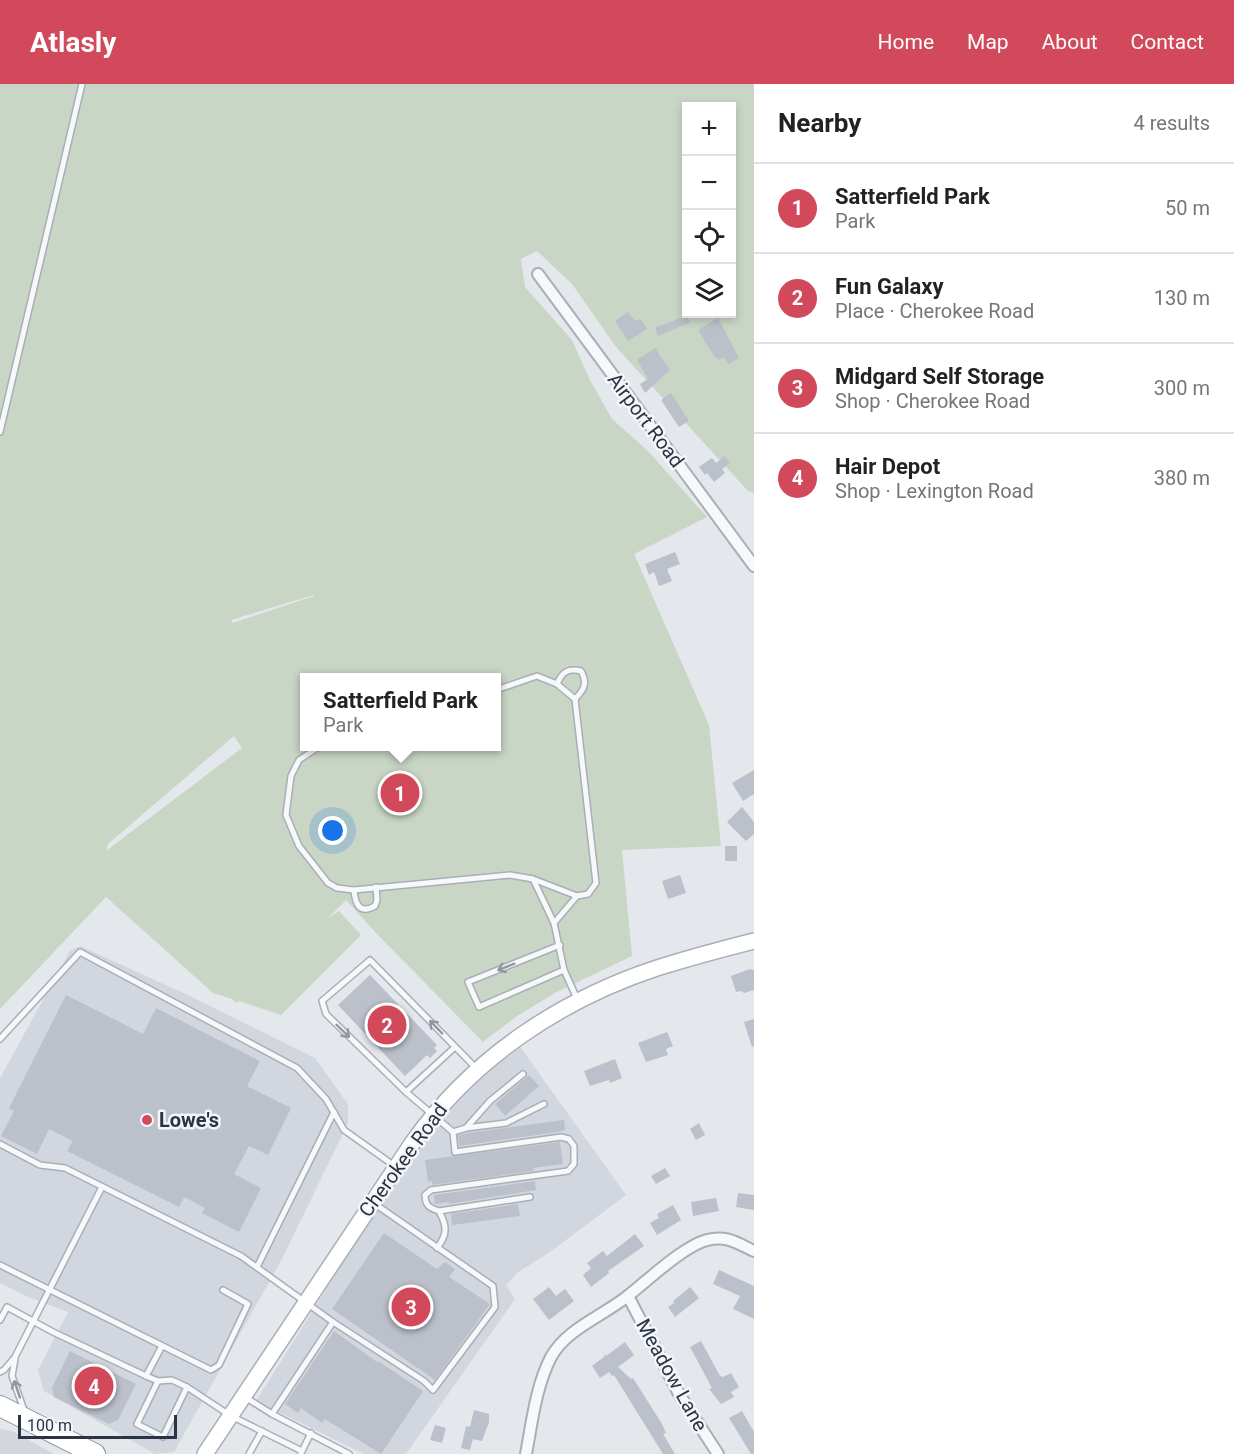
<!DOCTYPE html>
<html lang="en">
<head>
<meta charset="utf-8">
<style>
  body { margin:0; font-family:Roboto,sans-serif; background:#f6f6f6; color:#222 }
  .controls { position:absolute; right:18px; top:18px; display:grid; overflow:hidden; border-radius:0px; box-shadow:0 3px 9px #0003 }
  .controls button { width:54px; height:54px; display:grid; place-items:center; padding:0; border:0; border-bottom:2px solid #e0e0e0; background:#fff; color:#222; font:30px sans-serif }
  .scale { position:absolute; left:18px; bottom:15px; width:159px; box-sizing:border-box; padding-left:6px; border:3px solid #2b3445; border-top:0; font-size:16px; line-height:21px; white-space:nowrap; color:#2b3445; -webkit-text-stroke:4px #f4f6f9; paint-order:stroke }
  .you { position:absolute; left:333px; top:747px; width:21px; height:21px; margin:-15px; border:4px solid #fff; border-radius:50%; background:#1a73e8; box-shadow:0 0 0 9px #1a73e833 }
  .badge { display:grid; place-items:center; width:39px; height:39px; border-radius:50%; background:#d1495b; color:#fff; font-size:20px; font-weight:700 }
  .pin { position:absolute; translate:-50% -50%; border:3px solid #fff; box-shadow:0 2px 6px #0006 }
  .popup { position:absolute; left:300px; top:589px; width:201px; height:78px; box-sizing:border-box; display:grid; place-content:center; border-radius:0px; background:#fff; filter:drop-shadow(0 2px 4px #0005); font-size:20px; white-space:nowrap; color:#767676 }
  .popup b { font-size:22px; color:#222 }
  .popup::after { content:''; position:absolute; left:50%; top:100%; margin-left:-12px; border:12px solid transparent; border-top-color:#fff }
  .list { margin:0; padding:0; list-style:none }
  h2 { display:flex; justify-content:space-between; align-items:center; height:78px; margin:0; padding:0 24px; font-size:26px }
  h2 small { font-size:20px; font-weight:400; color:#767676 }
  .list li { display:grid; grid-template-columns:39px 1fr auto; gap:18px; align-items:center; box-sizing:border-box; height:90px; padding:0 24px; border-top:2px solid #e0e0e0 }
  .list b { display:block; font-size:22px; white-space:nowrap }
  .list p { margin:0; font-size:20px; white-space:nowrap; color:#767676 }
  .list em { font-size:20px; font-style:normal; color:#767676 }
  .icon { flex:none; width:33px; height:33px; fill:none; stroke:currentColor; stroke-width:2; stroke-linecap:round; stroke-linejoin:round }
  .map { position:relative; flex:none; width:754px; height:1370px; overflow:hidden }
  header { display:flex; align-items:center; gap:36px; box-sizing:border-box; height:84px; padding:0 30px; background:#d1495b; color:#fff }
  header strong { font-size:28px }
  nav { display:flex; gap:33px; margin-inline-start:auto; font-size:21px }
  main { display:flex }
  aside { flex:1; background:#fff }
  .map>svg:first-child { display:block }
</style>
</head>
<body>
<header>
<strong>Atlasly</strong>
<nav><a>Home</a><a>Map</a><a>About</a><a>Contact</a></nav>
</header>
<main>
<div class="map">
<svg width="754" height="1370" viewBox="0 0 754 1370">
  <rect width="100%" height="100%" fill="#e4e7ec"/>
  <g fill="#d2d6de">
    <polygon points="80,862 190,912 315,974 348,1020 348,1039 282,1175 174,1368 155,1370 44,1307 38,1286 68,1228 26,1212 0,1199 0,994 70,867"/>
    <polygon points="518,960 626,1111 550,1168 517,1189 506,1201 515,1215 406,1370 364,1370 256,1317 337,1188 430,1045 454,1015"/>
    <polygon points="0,1345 12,1347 54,1370 0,1370"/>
  </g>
  <path fill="#c9d6c5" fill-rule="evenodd" d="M 0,0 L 754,0 L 754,409 L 748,407 L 616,263 L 572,200 L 537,167 L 521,175 L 525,203 L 572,256 L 590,296 L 612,335 L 647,366 L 707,433 L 634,470 L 709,641 L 721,762 L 622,766 L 632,872 L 555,909 L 517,932 L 483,958 L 377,850 L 346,816 L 328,834 L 339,827 L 361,851 L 281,931 L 239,917 L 237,919 L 232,915 L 213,909 L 106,813 L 0,925 ZM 686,22 L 732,22 L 732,230 L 686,230 ZM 314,512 L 233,539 L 231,536 L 314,511 ZM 304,594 L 496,594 L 496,662 L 304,662 ZM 234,652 L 242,664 L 106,767 L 108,760 Z"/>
  <g fill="#bbc0ca">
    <polygon points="628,228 635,237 641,235 647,245 628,257 615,237"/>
    <polygon points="687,231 690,238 658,252 655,244"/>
    <polygon points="718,234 739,274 729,280 724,273 719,276 714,272 698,246"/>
    <polygon points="655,264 670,286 645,309 640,300 648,295 637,276"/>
    <polygon points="671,309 689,337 679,343 661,316"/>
    <polygon points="725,372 730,379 722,385 725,389 714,398 707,389 705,391 699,383 712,374 716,379"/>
    <polygon points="675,468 680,480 667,485 672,497 659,502 654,488 649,491 645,480"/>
    <polygon points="754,686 754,710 743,717 732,699"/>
    <polygon points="742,723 754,738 754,750 746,757 727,738"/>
    <rect x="725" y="762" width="12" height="15"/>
    <polygon points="680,791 686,809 668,815 662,797"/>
    <polygon points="750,885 754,886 754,906 744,909 741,907 736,908 731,892"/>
    <polygon points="370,891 437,961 434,964 437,967 430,974 427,971 405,992 338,921"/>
    <polygon points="66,911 143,950 156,924 260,977 247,1002 291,1024 268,1071 249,1062 234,1090 261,1104 239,1148 202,1129 205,1124 184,1113 179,1123 67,1067 73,1057 49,1045 37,1070 1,1052 14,1027 9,1024"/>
    <polygon points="754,935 754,962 752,963 744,938"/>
    <polygon points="667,948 673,962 666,965 668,971 646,978 638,959"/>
    <polygon points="615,975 622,994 610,999 609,996 590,1002 584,987"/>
    <polygon points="529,991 539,1002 505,1032 495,1020"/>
    <polygon points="564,1036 565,1046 558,1048 459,1062 458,1051 467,1049"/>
    <polygon points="699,1039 705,1051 696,1056 690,1045"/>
    <polygon points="560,1058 563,1080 533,1084 534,1087 432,1101 432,1097 428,1098 425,1076"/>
    <polygon points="665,1084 670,1092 656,1100 651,1092"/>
    <polygon points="535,1097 536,1106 449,1120 449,1118 435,1120 434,1111"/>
    <polygon points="738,1109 754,1111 754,1126 736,1123"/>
    <polygon points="716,1114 719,1127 693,1132 691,1118"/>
    <polygon points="518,1120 520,1132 452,1141 451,1130"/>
    <polygon points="673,1121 681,1136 657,1151 650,1139 659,1134 657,1130"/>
    <polygon points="384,1149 437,1185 445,1178 455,1185 449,1193 490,1220 435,1296 332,1225"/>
    <polygon points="635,1150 644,1162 608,1187 609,1189 591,1203 583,1191 591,1184 587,1179 603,1167 607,1172"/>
    <polygon points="719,1186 754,1202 754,1235 733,1225 740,1212 713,1200"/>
    <polygon points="549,1203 556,1212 565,1205 574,1217 549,1236 533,1215"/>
    <polygon points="690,1203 699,1214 675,1233 668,1223 674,1219 673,1217"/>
    <polygon points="334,1247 377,1278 378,1277 423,1307 381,1370 325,1335 322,1339 301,1324 298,1329 285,1320"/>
    <polygon points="701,1257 720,1292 723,1293 731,1289 739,1303 731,1308 734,1313 721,1320 709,1305 712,1304 690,1263"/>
    <polygon points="625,1258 634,1271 618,1283 631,1295 633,1294 662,1340 666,1349 663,1350 675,1370 663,1370 614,1291 612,1292 609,1288 600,1294 592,1282 604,1273 605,1270 606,1272"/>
    <polygon points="70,1267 136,1300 118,1336 109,1340 54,1313 52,1304"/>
    <polygon points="474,1326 489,1330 489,1338 482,1357 473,1355 470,1366 461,1364 466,1342 470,1343"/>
    <polygon points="742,1327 754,1348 754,1370 751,1370 729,1334"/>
    <polygon points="435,1341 446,1344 442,1359 430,1356"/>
  </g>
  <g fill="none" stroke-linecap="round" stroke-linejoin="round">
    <defs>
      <g id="lane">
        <polyline points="0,348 82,0"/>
        <path d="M 557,600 C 562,588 568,584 581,587 C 588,599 584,606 575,615"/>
        <polyline points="320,662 299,676 291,692 286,731 299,762 328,799 337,804 354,806 510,791 533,795 577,812 588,810 596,799 575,615 557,600 537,592 496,606"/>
        <polyline points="533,795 554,839 564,886 578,917"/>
        <path d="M 354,806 C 355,819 359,831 375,822 L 377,816 L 376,803"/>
        <polyline points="554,839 577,812"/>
        <polyline points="560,861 468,898 479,923 564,886"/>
        <polyline points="0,955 80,868 297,984 326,1015 344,1046 396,1083"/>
        <polyline points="477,985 370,876 322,917 326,930 406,1008 453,1048 466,1044 506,1039 544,1020"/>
        <polyline points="406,1008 455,963"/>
        <polyline points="466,1044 490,1017 523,990"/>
        <path d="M 453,1048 L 455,1068 L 561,1053 L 569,1055 L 574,1062 L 574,1080 L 568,1087 L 431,1106 L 425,1111 C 425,1122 430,1124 439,1127 L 530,1113"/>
        <polyline points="0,1060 40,1081 65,1084 241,1172 333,1238 424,1297 433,1306 495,1223 493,1202 375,1120"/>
        <path d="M 437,1164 C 448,1150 447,1142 439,1127"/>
        <polyline points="0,1181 211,1286 219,1281 248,1220 223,1206"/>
        <polyline points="257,1183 334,1028"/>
        <polyline points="0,1236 7,1223 53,1248 146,1292 158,1297 172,1296 187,1303 231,1332 302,1367"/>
        <polyline points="15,1275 12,1292 25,1329"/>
        <polyline points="0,1288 4,1286 15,1273 102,1103"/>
        <polyline points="146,1292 162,1262"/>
        <polyline points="158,1297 137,1340 163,1353 187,1303"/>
        <polyline points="245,1313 272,1330 333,1238"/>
        <polyline points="272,1330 349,1370"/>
        <polyline points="301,1369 311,1349"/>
        <polyline points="249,1370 262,1347"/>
      </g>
      <g id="street">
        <polyline points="538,190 754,482"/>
        <polyline points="628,1212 679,1310 718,1370"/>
        <path d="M 526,1370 C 532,1338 536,1302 551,1273 C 567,1244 605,1231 629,1211 C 648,1196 684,1162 707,1156 C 727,1151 737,1159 754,1167"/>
      </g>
      <path id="secondary" d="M 205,1370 L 413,1058 C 473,974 560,916 657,884 C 689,874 722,865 754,857"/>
      <polyline id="highway" points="0,1322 95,1370"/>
    </defs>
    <use href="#lane" stroke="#a9aeb7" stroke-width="8"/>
    <use href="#street" stroke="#a9aeb7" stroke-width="14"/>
    <use href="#secondary" stroke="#a9aeb7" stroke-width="18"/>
    <use href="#highway" stroke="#8b94a3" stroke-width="22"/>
    <use href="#lane" stroke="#f7f8fa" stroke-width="5"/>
    <use href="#street" stroke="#f7f8fa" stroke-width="10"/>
    <use href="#secondary" stroke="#fff" stroke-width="15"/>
    <use href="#highway" stroke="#fff" stroke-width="20"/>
  </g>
  <defs><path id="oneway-shaft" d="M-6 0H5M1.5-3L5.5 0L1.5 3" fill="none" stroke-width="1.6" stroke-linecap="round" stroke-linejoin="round" transform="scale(1.5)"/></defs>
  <g stroke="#9196a0">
    <use href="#oneway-shaft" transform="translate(506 883) rotate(158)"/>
    <use href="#oneway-shaft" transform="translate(436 943) rotate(-134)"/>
    <use href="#oneway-shaft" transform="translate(343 947) rotate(44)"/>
    <use href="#oneway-shaft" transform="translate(17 1305) rotate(-109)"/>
  </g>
  <circle fill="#d1495b" stroke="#f4f6f9" stroke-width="2" cx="147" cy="1036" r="6"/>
  <g text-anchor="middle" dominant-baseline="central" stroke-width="5" stroke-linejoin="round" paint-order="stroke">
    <g font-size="20" fill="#2b3445" stroke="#f4f6f9">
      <text transform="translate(646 336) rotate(53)">Airport Road</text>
      <text transform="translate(403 1076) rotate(-54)">Cherokee Road</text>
      <text transform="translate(672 1291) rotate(61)">Meadow Lane</text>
    </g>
    <g font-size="20" font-weight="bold" fill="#2b3445" stroke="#f4f6f9" text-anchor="start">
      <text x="159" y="1036">Lowe's</text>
    </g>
  </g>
</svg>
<div class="controls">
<button>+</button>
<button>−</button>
<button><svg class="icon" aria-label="locate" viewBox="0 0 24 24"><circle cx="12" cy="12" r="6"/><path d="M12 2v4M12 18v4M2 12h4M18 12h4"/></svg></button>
<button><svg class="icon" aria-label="layers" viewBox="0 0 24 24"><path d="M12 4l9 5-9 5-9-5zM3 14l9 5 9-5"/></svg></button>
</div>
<div class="scale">100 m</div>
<div class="you"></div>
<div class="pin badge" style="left:400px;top:709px">1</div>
<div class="popup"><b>Satterfield Park</b>Park</div>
<div class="pin badge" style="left:387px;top:941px">2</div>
<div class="pin badge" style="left:411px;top:1223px">3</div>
<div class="pin badge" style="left:94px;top:1302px">4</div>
</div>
<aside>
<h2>Nearby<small>4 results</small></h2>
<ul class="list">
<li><span class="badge">1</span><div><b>Satterfield Park</b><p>Park</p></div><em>50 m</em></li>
<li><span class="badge">2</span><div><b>Fun Galaxy</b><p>Place · Cherokee Road</p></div><em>130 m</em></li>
<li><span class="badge">3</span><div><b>Midgard Self Storage</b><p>Shop · Cherokee Road</p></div><em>300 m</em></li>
<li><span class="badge">4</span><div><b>Hair Depot</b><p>Shop · Lexington Road</p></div><em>380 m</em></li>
</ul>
</aside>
</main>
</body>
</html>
